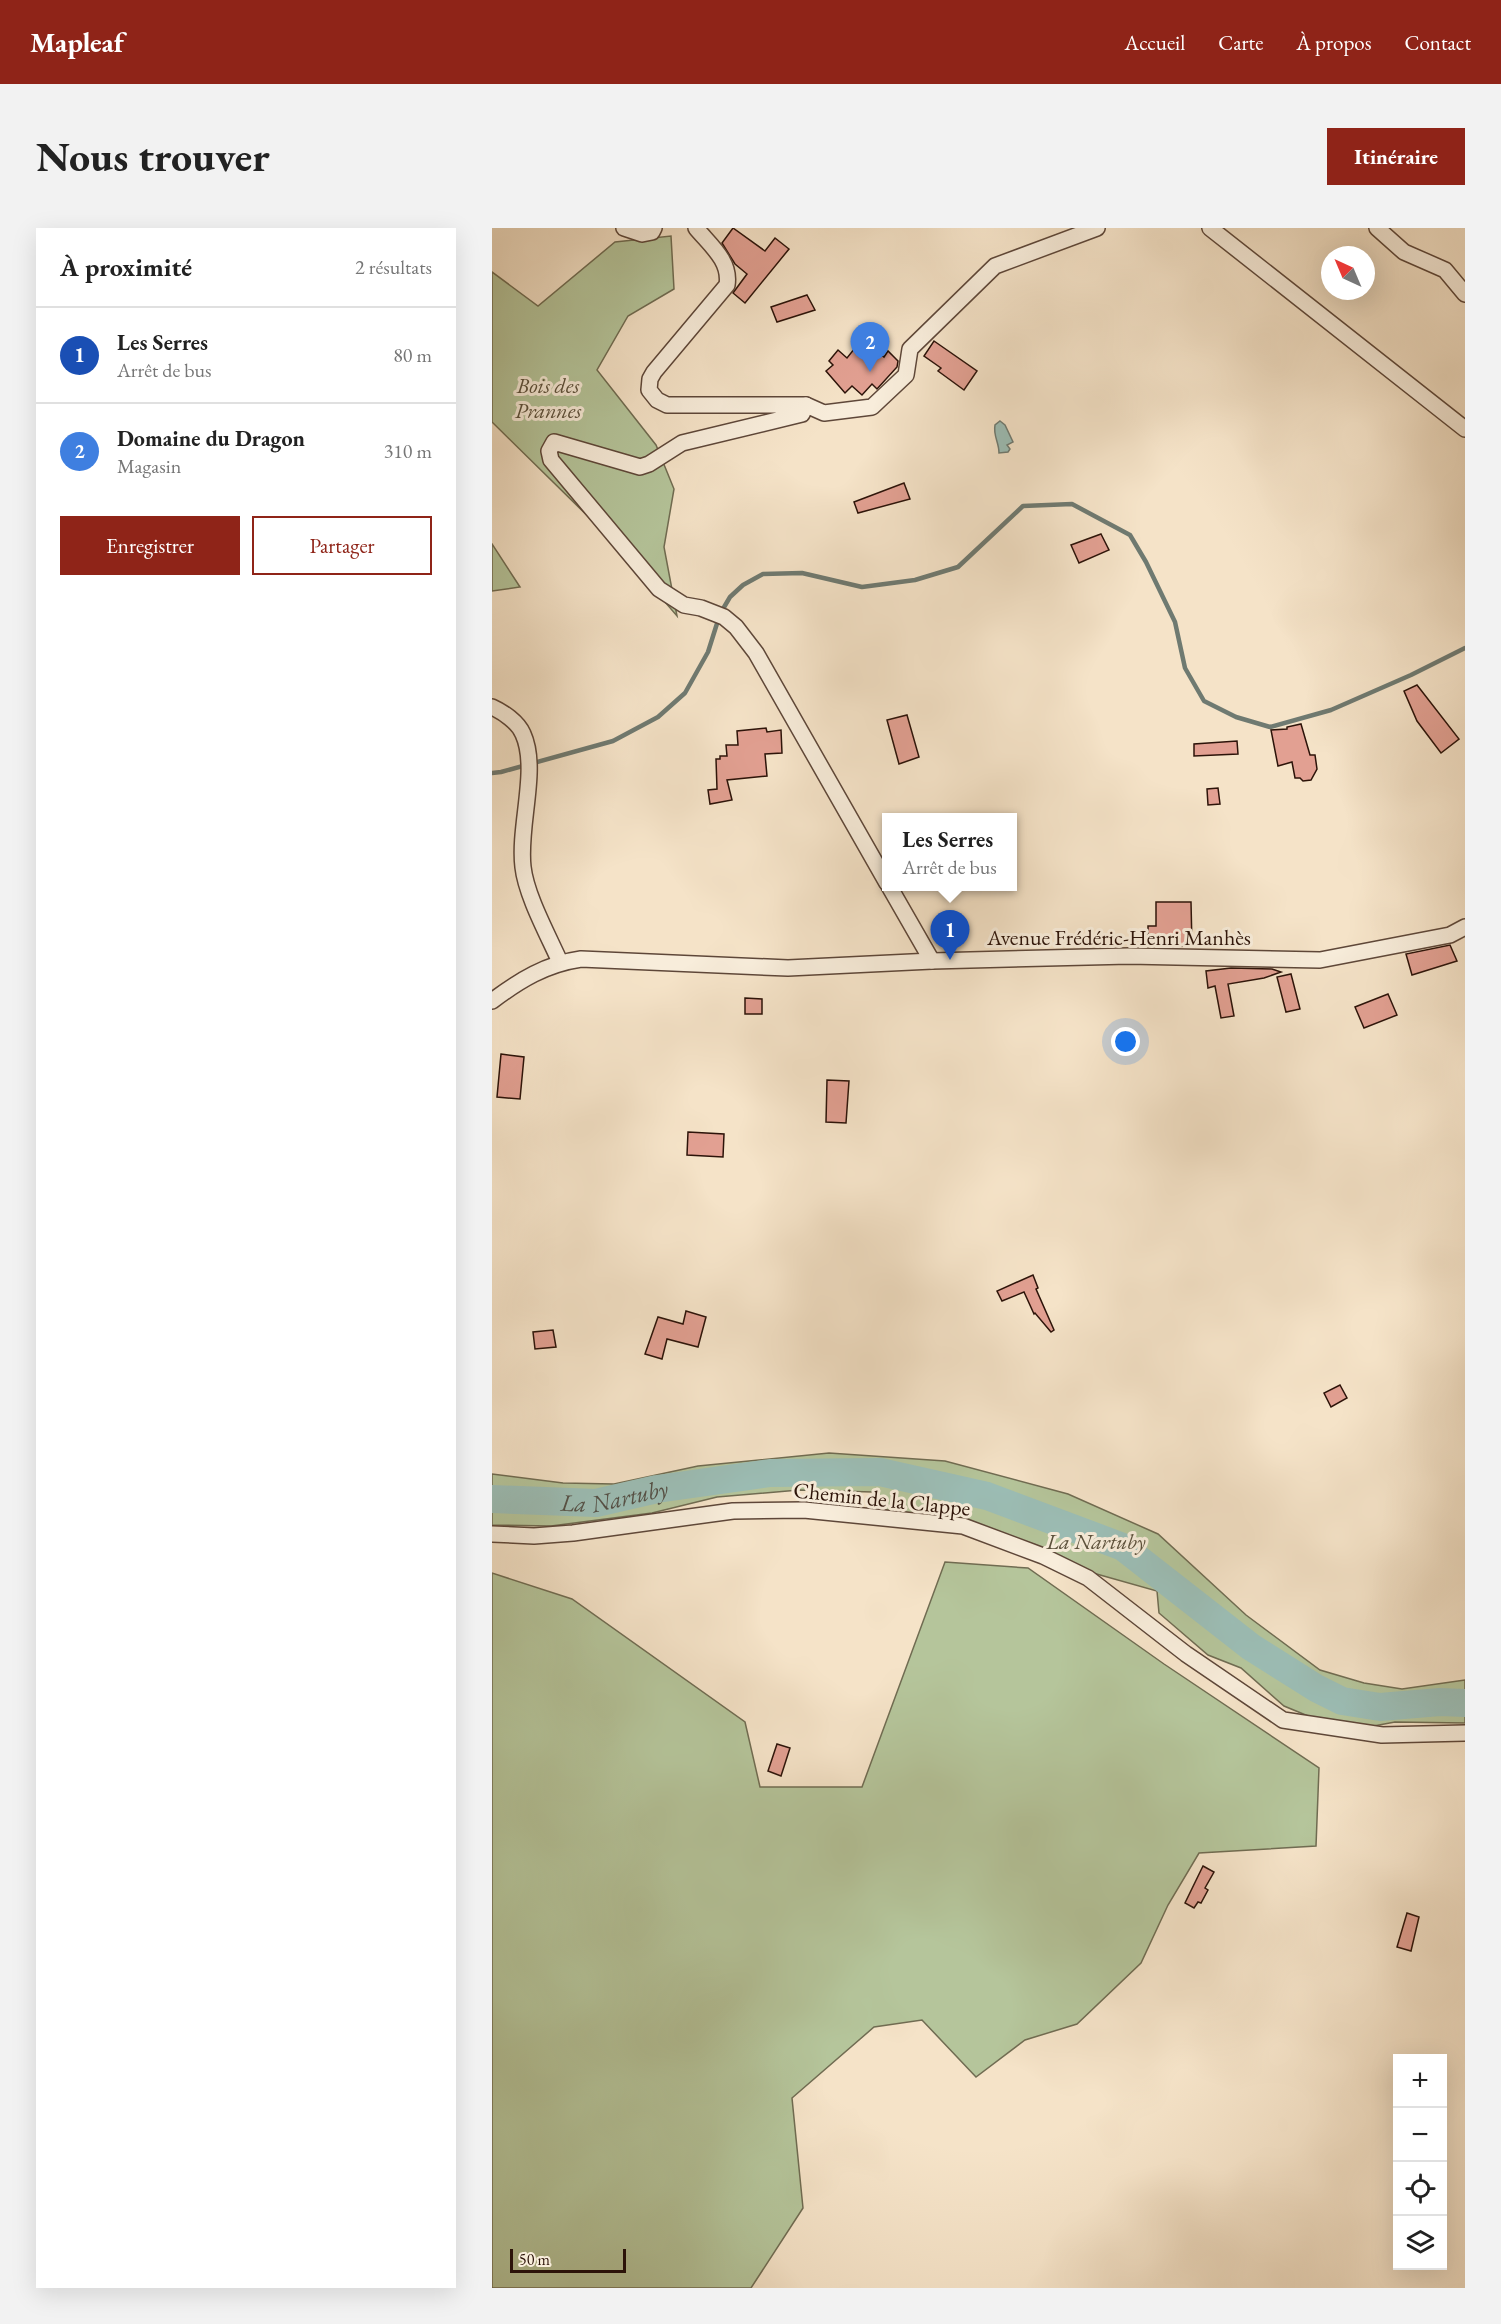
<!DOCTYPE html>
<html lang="fr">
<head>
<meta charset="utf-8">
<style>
  body { margin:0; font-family:"EB Garamond",serif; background:#f2f2f2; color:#222 }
  .controls { position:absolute; right:18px; bottom:18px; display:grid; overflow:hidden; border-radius:0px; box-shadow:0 6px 24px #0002 }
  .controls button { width:54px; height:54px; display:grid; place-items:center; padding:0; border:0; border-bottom:2px solid #e0e0e0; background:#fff; color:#222; font:30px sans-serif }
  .compass { position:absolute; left:829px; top:18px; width:54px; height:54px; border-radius:50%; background:#fff; box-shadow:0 6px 24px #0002; rotate:316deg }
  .scale { position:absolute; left:18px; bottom:15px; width:116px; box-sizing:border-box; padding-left:6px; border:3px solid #2c1309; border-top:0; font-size:16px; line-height:21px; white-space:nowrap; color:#2c1309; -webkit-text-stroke:4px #f8eddb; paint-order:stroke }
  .you { position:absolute; left:634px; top:814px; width:21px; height:21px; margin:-15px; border:4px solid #fff; border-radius:50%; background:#1a73e8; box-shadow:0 0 0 9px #1a73e833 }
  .badge { display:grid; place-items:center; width:39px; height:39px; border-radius:50%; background:#8f2418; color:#fff; font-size:20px; font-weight:700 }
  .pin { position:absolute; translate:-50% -50px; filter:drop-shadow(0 2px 3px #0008) }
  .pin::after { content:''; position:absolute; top:32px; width:21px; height:18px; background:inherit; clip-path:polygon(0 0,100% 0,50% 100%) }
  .popup { position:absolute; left:390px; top:585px; width:135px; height:78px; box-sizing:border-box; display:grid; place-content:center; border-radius:0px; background:#fff; filter:drop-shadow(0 2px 4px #0005); font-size:20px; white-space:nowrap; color:#767676 }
  .popup b { font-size:22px; color:#222 }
  .popup::after { content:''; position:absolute; left:50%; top:100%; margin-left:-12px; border:12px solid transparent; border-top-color:#fff }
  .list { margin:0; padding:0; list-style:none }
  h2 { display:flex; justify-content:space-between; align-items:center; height:78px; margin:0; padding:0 24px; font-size:26px }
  h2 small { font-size:20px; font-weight:400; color:#767676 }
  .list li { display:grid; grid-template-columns:39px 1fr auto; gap:18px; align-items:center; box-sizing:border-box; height:96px; padding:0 24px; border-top:2px solid #e0e0e0 }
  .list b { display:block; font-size:22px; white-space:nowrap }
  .list p { margin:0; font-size:20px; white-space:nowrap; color:#767676 }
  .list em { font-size:20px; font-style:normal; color:#767676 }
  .actions { display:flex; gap:12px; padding:18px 24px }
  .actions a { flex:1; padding:14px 0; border:2px solid #8f2418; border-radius:0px; text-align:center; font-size:21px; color:#8f2418 }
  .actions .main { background:#8f2418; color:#fff }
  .icon { flex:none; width:33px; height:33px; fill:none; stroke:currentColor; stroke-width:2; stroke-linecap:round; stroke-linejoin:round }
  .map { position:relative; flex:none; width:973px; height:2060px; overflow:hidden; border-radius:0px }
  header { display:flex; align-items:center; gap:36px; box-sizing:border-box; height:84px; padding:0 30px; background:#8f2418; color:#fff }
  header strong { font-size:28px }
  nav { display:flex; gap:33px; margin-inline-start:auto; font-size:21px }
  .intro { display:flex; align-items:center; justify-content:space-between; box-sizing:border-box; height:144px; padding:0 36px }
  h1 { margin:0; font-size:42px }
  .button { padding:15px 27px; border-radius:0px; background:#8f2418; color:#fff; font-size:21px; font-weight:700 }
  main { display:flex; gap:36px; padding:0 36px }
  aside { flex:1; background:#fff; border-radius:0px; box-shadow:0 6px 24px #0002 }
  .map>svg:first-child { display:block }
</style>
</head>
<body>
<header>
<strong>Mapleaf</strong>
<nav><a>Accueil</a><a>Carte</a><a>À propos</a><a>Contact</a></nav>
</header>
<div class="intro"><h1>Nous trouver</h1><a class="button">Itinéraire</a></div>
<main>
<aside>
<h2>À proximité<small>2 résultats</small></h2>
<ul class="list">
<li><span class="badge" style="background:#1a4fb4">1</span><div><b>Les Serres</b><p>Arrêt de bus</p></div><em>80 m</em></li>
<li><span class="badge" style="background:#3f7fe0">2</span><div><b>Domaine du Dragon</b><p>Magasin</p></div><em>310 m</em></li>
</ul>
<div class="actions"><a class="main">Enregistrer</a><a>Partager</a></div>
</aside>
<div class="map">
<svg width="973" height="2060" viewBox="0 0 973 2060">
  <rect width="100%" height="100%" fill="#f5e3c8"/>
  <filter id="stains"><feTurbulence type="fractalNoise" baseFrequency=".00333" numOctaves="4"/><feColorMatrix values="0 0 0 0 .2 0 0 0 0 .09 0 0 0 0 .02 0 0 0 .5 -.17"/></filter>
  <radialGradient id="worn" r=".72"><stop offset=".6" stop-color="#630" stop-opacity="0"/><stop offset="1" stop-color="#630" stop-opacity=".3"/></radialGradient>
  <g fill="#b5c59b" stroke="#706c52" stroke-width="1.5">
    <polygon points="179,8 182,61 136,88 105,142 164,217 182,261 172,319 185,388 117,309 0,194 0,44 46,78 123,14"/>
    <polygon points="0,316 28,359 0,363"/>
    <polygon points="337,1225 453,1233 576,1266 666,1306 754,1387 828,1442 872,1455 910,1461 973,1452 973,1495 903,1494 871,1500 833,1495 792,1478 749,1440 716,1427 667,1385 665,1363 594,1343 544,1317 470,1291 394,1282 381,1264 307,1262 225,1269 160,1285 59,1298 0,1297 0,1246 71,1255 122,1256 206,1238"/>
    <polygon points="453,1334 536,1340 672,1436 827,1540 824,1618 707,1625 676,1677 649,1735 585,1796 533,1812 484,1849 430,1792 382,1799 300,1870 311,1980 259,2060 0,2060 0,1345 80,1371 253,1494 268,1559 370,1559"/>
  </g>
  <path fill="#9cbeb6" stroke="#6f7a71" stroke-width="1.5" d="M 508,193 L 513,197 L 521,214 L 515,217 L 518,221 L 516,224 L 507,225 C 507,214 501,208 503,197 Z"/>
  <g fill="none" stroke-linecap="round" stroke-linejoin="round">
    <polyline stroke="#6f7a71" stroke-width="4.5" points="0,545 9,544 121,513 166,489 193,465 216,424 228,386 238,369 251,357 271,346 310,345 370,359 423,352 466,339 531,278 580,276 638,307 654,334 683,394 693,440 712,473 744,489 778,499 839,482 919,447 973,420"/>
    <path stroke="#9cbeb6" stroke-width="28" id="s1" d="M 0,1271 L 104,1275 L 165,1261 L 278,1245 L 388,1244 L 495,1268 L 631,1319 L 759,1419 L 824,1460 L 850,1473 L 888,1479 L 948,1474 L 973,1475"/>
  </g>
  <g fill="#e2a092" stroke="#2c1309" stroke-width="1.5">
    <polygon points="241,0 273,23 283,10 297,21 253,75 241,65 255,46 243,36 230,15"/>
    <polygon points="315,67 323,82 285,94 279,79"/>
    <polygon points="371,110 392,129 396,123 406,133 405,139 385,161 380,156 370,167 360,158 353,165 334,143 341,137 337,133 346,122 355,130"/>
    <polygon points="442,113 485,143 472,162 446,143 449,140 432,128"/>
    <polygon points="412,255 418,271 366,285 362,274"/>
    <polygon points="609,306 617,322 587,335 579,317"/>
    <polygon points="925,457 967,511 949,525 925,493 912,463"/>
    <polygon points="415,487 427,529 407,536 395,492"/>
    <polygon points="809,496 818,527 823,527 825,541 819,552 811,553 808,550 803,550 800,534 786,538 779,502 795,501 795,499"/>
    <polygon points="274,500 275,504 289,502 290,525 273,526 275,548 235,552 240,572 218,576 216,562 225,561 224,531 228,531 228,528 235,528 234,517 246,517 245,503"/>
    <polygon points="745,513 746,526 702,528 702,516"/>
    <polygon points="726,560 728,576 716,577 715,561"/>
    <polygon points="664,674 699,674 700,718 666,719 665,715 656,715 656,698 664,698"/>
    <polygon points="958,717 965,733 920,747 914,726"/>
    <polygon points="739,740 780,741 789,744 772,750 736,756 742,788 729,790 723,758 716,760 714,743"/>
    <polygon points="799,746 808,781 794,784 785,749"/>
    <polygon points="896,766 905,787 872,800 863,779"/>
    <polygon points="253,770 270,771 270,786 253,786"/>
    <polygon points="9,826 32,829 28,871 5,869"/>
    <polygon points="335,852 357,853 354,895 334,894"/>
    <polygon points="196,904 232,906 231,929 195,927"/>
    <polygon points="541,1047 546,1060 544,1061 562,1102 559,1104 543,1085 542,1086 532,1064 510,1073 505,1063"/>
    <polygon points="194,1083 214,1089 206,1119 175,1111 170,1131 153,1126 166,1089 191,1096"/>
    <polygon points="61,1102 64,1119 43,1121 41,1104"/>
    <polygon points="848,1157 855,1170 839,1179 832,1165"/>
    <polygon points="285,1516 298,1520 289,1548 276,1543"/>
    <polygon points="711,1638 722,1644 713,1660 716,1662 709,1675 706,1674 702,1680 693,1675"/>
    <polygon points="915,1685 927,1689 919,1723 905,1719"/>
  </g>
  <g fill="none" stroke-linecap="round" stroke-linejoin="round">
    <defs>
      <g id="minor">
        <polyline points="132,0 150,6 160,4 162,0"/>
        <path d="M 204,0 C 218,17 239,33 235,57 L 162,144 L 158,151 L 157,162 L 165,172 L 175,177 L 314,177 L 310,186 L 190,215 L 157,236 L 148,239 L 62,214 L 57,223 L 59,232 L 167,361 L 192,377 L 209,380 L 232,389 L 244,399 L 264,425 L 395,655"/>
        <polyline points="718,0 973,201"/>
        <polyline points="885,0 912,24 953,42 973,66"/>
        <polyline points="314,177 332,185 380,179 414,147 418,121 503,38 605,0"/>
        <path d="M 0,479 C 11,484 26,494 31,506 C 47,541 26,598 31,639 C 34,667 56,707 68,734"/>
        <polyline points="397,658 440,733"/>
        <path d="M 0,773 C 28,752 54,736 89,731 L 296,740 L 440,733 L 637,728 L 828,732 L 958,707 L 973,699"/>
        <polyline points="0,1306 42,1308 81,1305 241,1283 312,1282 471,1298 551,1328 596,1350 694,1426 791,1492 890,1507 973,1505"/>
      </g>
    </defs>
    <use href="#minor" stroke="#5e4739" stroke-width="18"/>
    <use href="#minor" stroke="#f8eddb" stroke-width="15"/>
  </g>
  <g text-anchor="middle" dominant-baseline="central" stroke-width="6" stroke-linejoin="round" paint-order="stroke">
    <g font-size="22" font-style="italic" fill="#5c513c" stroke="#f8eddb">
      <text x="56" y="157">Bois des<tspan x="56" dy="25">Prannes</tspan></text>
      <text x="604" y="1313">La Nartuby</text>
    </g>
    <g font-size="22" fill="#2c1309" stroke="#f8eddb">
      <text x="627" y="709">Avenue Frédéric-Henri Manhès</text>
      <text transform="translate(390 1271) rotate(6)">Chemin de la Clappe</text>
    </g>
    <g font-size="24" font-style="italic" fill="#534f46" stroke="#f8eddb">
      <text stroke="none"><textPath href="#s1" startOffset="123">La Nartuby</textPath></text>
    </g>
  </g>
  <rect width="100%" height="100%" filter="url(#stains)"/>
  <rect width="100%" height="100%" fill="url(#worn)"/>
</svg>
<div class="controls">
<button>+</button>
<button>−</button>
<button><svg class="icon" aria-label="locate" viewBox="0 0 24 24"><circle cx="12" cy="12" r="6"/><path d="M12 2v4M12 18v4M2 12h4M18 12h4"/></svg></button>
<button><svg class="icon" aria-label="layers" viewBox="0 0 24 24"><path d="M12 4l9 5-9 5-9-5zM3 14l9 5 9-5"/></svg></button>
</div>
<svg class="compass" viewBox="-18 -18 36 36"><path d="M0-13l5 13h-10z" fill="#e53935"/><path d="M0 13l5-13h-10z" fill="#767676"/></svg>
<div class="scale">50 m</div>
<div class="you"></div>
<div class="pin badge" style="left:458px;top:732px;background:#1a4fb4">1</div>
<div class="popup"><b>Les Serres</b>Arrêt de bus</div>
<div class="pin badge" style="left:378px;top:144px;background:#3f7fe0">2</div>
</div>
</main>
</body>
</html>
